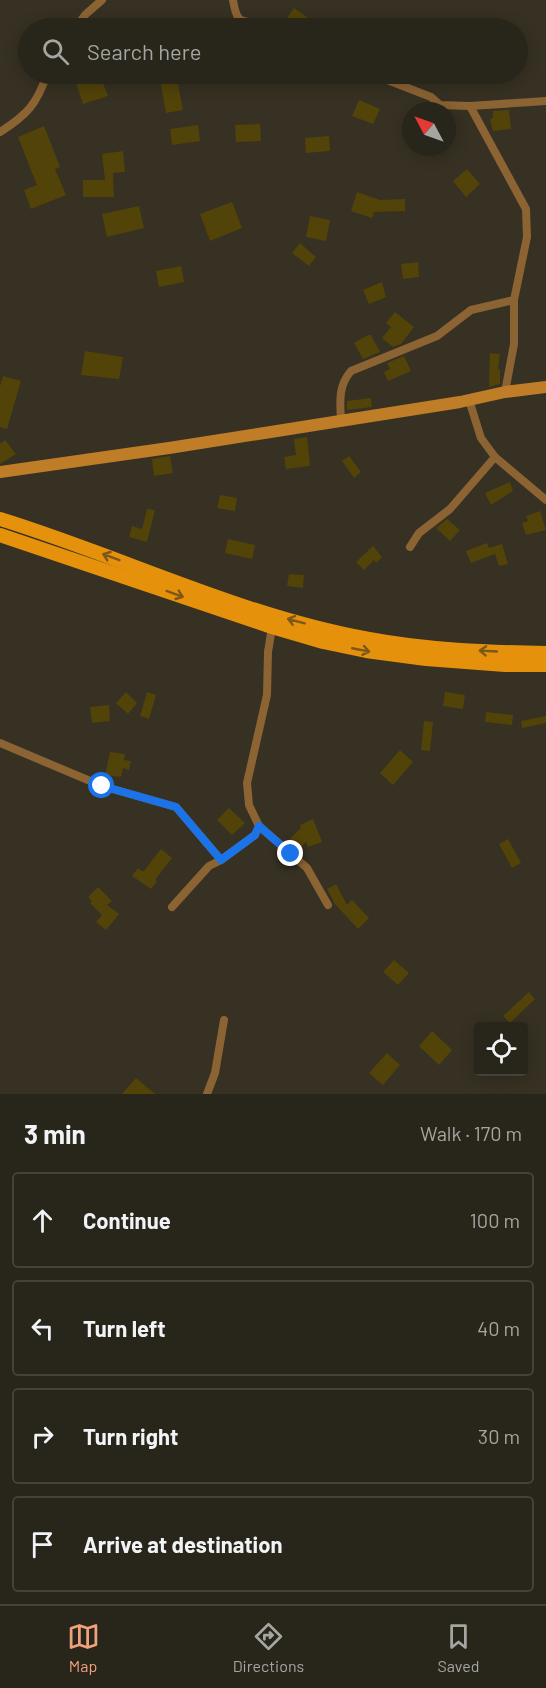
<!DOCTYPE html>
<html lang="en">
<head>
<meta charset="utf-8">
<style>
  body { margin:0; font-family:Barlow,sans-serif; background:#343127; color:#f1f3f6 }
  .controls { position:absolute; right:18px; bottom:18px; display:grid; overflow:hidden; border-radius:6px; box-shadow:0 3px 15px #0003 }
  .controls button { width:54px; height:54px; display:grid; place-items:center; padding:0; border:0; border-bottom:2px solid #444239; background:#28251a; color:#f1f3f6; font:30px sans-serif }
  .compass { position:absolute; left:402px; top:102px; width:54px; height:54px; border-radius:50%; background:#28251a; box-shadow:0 3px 15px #0003; rotate:311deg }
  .stop { position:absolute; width:18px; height:18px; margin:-14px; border:4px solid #1a73e8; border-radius:50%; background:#fff }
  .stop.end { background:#1a73e8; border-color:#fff; box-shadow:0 2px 6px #0008 }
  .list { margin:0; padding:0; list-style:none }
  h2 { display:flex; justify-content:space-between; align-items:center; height:78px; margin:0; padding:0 24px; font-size:26px }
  h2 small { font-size:20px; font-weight:400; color:#a5a5a2 }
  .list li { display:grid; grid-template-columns:39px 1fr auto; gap:18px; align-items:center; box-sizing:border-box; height:96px; margin:0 12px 12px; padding:0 12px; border:2px solid #444239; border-radius:6px }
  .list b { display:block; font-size:22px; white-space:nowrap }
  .list em { font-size:20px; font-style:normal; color:#a5a5a2 }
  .icon { flex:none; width:33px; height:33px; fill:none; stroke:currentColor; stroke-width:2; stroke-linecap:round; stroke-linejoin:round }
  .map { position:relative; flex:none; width:546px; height:1094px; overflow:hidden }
  .search { position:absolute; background:#28251a; box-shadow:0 3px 15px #0003; left:18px; right:18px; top:18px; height:66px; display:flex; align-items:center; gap:15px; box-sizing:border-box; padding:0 21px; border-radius:33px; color:#a5a5a2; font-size:22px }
  .sheet { height:510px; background:#28251a }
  nav { display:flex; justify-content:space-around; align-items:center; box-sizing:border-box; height:84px; border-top:2px solid #444239; background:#28251a; font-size:16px; color:#a5a5a2 }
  nav a { display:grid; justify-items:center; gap:3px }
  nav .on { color:#f1a17b }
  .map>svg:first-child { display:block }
</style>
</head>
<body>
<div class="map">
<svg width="546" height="1094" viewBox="0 0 546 1094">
  <rect width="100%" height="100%" fill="#363122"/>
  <g fill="#524308">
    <polygon points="294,8 308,18 301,28 294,28 284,22"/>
    <polygon points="159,74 176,74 183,110 166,113"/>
    <polygon points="100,75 108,96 83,104 76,83"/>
    <polygon points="359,100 380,109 373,124 352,116"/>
    <polygon points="509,110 511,129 493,131 490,119 493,118 493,111"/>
    <polygon points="260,124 261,141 236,142 235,125"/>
    <polygon points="198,125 200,141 172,145 170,129"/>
    <polygon points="44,126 60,167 55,169 66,195 31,209 24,190 37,185 18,137"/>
    <polygon points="329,136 330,151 306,153 305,138"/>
    <polygon points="123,151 125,172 113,173 114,197 83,197 83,180 105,180 102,154"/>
    <polygon points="467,169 480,184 466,197 453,181"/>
    <polygon points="357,192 380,200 405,199 405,211 374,212 372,218 351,211"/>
    <polygon points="232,202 242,228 210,241 200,214"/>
    <polygon points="139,206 144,228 107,237 102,214"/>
    <polygon points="310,216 330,220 326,241 306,237"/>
    <polygon points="300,243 316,257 309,266 292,253"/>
    <polygon points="418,262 419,277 403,279 401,264"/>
    <polygon points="181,266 184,282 159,287 156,271"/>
    <polygon points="382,282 386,297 369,304 363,290"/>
    <polygon points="395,312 414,327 401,344 393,347 382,338 391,327 386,323"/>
    <polygon points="368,335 371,335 380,352 363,359 354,343"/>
    <polygon points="85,351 123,357 119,379 81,375"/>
    <polygon points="490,353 500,354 498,369 500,369 500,384 489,387"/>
    <polygon points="404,356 411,371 388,381 384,372 390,369 387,363"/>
    <polygon points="3,376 21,381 7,429 0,427 0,386"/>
    <polygon points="371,398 372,407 347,410 347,401"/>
    <polygon points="307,437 310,466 286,469 284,457 296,455 294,439"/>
    <polygon points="5,440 16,454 0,464 0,444"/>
    <polygon points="170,456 173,473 154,476 152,459"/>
    <polygon points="349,456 361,472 354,478 342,461"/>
    <polygon points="510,482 513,491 491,505 485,493"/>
    <polygon points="220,495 237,498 235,511 217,508"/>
    <polygon points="147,509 155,510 147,542 129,537 132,526 142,529"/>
    <polygon points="540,511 546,530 526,535 522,523 528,521 526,516"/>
    <polygon points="447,519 460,530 450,541 436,528"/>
    <polygon points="228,539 255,545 252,559 225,553"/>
    <polygon points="487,543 489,548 502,544 508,564 499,566 495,554 471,563 466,551"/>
    <polygon points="373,546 382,557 376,563 374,560 364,570 356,562"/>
    <polygon points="289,574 304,575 303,588 287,586"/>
    <polygon points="126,692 137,703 128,714 116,703"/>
    <polygon points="147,692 156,695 149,719 140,716"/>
    <polygon points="445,692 465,695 463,709 443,706"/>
    <polygon points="109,705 110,721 92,723 90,707"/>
    <polygon points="486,712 513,715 512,725 485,722"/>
    <polygon points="546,716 546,723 522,728 521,721"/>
    <polygon points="424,721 433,722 430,751 421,750"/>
    <polygon points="400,750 413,762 393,785 380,773"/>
    <polygon points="110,752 125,754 124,760 131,761 129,770 123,768 121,777 105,775"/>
    <polygon points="229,808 245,823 232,835 217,820"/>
    <polygon points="313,819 322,842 308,847 306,842 297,851 287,842 301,828 300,825"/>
    <polygon points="508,839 521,863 512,868 499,844"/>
    <polygon points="161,849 172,858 155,880 157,881 151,889 132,876 138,868 143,872"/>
    <polygon points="336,884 347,905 352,900 369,918 358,929 335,904 327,889"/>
    <polygon points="98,887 112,901 107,905 119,914 106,930 96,922 102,915 90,903 92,901 88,897"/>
    <polygon points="394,960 409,973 398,985 383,972"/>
    <polygon points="529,992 535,999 510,1023 503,1016"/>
    <polygon points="432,1031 452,1050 439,1065 419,1046"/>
    <polygon points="387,1053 400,1065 383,1085 369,1073"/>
    <polygon points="136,1078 155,1094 122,1094"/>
  </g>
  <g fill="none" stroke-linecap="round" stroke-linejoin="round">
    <g stroke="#8c6333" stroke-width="8">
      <path d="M 233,0 C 238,32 245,15 267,28"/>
      <polyline points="75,28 86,14 102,0"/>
      <polyline points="372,74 431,97 440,105 470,106 526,209 527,237 514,300 514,344 505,392"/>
      <polyline points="470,106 546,101"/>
      <path d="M 0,132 C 27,115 37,104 47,74"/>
      <polyline points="469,400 481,438 495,457 546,500"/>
      <path d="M 341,420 C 340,402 338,386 351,371 L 437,336 L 471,310 L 514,300"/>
      <polyline points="410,547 419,533 450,509 495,457"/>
      <polyline points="0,743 102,786 176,807 221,860"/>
      <polyline points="259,826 307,868 328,905"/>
      <polyline points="172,907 209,866 221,860 255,835 259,826 249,805 247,783 267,695 268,652 272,627"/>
      <polyline points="207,1094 215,1073 224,1020"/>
    </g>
    <polyline stroke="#bf7d28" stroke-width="12" points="0,472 169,448 460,402 505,392 546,387"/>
    <g stroke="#e6910b" stroke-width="14">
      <path d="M 0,519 C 123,557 241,616 369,639 C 427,650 487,652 546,653"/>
      <polyline points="0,535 272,627 323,642 366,651 426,659 505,665 546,665"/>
    </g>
  </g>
  <defs><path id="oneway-shaft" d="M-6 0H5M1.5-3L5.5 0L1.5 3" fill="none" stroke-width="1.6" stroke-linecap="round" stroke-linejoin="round" transform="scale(1.5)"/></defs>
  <g stroke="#7c5719">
    <use href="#oneway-shaft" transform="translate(111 557) rotate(-159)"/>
    <use href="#oneway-shaft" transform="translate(175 594) rotate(20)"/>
    <use href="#oneway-shaft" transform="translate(296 621) rotate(-165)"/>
    <use href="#oneway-shaft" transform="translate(361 650) rotate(11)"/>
    <use href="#oneway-shaft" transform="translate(488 651) rotate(-177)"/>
  </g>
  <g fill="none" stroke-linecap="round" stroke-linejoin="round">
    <polyline stroke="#1a73e8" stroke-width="8" points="102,786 176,807 221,860 255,835 259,826 291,854"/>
  </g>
</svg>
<div class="controls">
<button><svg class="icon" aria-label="locate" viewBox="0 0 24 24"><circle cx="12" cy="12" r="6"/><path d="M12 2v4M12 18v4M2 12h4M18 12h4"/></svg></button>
</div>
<svg class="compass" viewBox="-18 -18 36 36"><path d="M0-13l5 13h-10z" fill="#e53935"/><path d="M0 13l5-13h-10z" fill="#a5a5a2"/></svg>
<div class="stop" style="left:102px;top:786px"></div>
<div class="stop end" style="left:291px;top:854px"></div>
<div class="search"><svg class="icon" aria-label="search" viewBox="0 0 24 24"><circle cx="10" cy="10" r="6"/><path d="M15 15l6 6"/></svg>Search here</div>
</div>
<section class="sheet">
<h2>3 min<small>Walk · 170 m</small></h2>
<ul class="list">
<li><svg class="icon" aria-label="ahead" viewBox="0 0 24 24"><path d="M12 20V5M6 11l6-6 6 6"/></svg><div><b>Continue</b></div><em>100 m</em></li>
<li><svg class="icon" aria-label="left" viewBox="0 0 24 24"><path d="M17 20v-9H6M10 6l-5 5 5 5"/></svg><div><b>Turn left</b></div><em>40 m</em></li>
<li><svg class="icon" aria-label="right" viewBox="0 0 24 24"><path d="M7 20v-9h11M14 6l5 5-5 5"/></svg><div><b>Turn right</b></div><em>30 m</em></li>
<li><svg class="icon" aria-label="arrive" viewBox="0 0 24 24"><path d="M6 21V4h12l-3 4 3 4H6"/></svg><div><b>Arrive at destination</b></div></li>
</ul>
</section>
<nav>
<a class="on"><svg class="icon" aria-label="map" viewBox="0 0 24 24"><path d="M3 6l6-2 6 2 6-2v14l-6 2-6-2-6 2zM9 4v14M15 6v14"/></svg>Map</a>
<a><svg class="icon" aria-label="directions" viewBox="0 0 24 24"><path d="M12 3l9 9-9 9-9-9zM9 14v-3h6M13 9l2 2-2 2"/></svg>Directions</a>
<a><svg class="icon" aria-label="saved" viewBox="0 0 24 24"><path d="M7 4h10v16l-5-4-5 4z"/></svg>Saved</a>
</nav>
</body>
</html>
